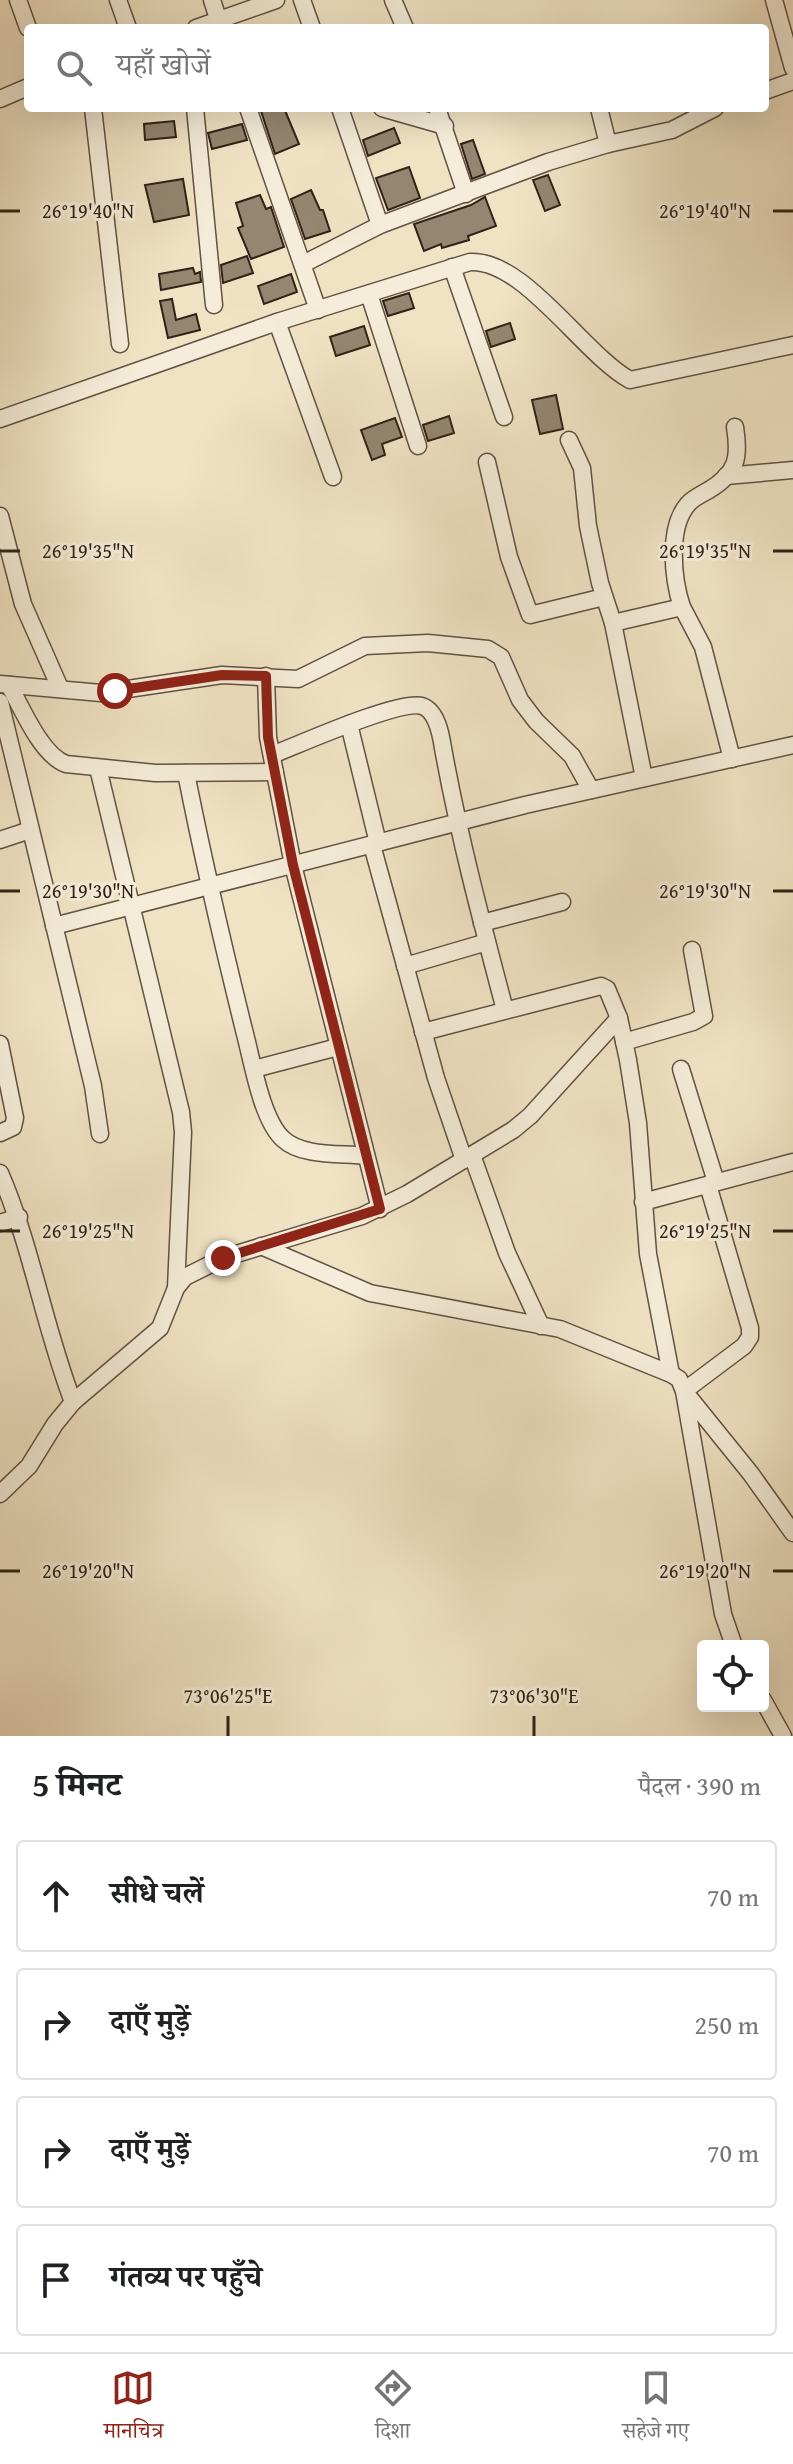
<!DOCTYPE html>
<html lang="hi">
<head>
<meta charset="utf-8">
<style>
  body { margin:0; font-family:"Gentium Book Plus","Noto Serif Devanagari",serif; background:#f2f2f2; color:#202124 }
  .controls { position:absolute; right:24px; bottom:24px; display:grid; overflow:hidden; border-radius:8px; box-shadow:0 8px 32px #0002 }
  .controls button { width:72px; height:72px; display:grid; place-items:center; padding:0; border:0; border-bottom:2px solid #e0e0e0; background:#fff; color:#202124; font:40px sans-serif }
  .stop { position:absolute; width:24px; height:24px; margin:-18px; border:6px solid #8f2418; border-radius:50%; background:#fff }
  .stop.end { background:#8f2418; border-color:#fff; box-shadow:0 2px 8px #0008 }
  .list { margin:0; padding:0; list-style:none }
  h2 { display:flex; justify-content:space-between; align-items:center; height:104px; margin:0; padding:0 32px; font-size:34px }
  h2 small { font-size:26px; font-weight:400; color:#757577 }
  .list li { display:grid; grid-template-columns:52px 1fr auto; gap:24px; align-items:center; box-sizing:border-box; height:112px; margin:0 16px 16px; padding:0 16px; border:2px solid #e0e0e0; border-radius:8px }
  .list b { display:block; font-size:30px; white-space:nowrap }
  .list em { font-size:26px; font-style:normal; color:#757577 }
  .icon { flex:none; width:44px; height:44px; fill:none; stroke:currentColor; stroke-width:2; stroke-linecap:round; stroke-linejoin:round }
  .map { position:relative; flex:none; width:793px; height:1736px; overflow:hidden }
  .search { position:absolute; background:#fff; box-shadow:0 8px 32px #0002; left:24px; right:24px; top:24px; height:88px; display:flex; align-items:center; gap:20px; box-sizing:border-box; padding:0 28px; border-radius:8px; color:#757577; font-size:30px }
  .sheet { height:616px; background:#fff }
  nav { display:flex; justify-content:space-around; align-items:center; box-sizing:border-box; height:112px; border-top:2px solid #e0e0e0; background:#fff; font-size:22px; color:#757577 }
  nav a { display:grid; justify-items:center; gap:4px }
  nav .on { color:#8f2418 }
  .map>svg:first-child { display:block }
</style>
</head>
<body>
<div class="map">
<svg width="793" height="1736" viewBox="0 0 793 1736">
  <rect width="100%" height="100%" fill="#f0e3c4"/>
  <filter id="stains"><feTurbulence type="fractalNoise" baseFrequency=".0025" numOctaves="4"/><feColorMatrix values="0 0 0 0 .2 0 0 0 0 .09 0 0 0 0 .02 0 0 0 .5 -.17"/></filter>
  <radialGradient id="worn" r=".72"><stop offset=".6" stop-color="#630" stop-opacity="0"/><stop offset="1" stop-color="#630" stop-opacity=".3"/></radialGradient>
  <g fill="#948670" stroke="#312216" stroke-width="2">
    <polygon points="260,108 284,108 299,144 275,154"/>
    <polygon points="174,121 176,137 145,140 144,124"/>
    <polygon points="242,124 247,140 212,149 208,133"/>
    <polygon points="394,128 400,143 368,156 363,140"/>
    <polygon points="473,140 485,174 472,179 461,144"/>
    <polygon points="409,167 420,198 388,210 376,178"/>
    <polygon points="548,175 560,205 545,211 533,180"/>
    <polygon points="183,179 189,215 154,222 145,185"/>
    <polygon points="311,190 320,210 323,210 330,231 305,239 291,199"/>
    <polygon points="260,195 266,209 271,207 284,247 251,259 238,228 243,226 236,203"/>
    <polygon points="485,197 496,226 468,236 469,240 442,248 441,244 424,251 414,224 471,205"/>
    <polygon points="247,256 253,273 223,283 221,265"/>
    <polygon points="193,268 195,274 200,272 201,282 161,290 159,274"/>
    <polygon points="291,274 297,292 264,304 258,286"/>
    <polygon points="409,293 414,308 388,316 383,301"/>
    <polygon points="172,299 176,320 196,314 200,330 168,338 160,301"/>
    <polygon points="510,323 515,339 491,347 486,331"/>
    <polygon points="364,326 370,345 336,356 330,337"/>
    <polygon points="556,395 563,429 540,434 532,400"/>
    <polygon points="449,416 454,433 428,441 423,425"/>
    <polygon points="395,418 402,437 382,444 385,455 372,460 361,430"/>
  </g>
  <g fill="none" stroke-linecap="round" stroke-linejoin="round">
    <defs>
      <g id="minor">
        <polyline points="18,0 28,28"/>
        <polyline points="118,0 128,28"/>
        <polyline points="212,0 221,28"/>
        <polyline points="302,0 312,28"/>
        <polyline points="393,0 405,28"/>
        <polyline points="774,0 793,68"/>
        <polyline points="196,28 276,0"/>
        <polyline points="765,91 793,81"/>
        <polyline points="0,99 28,87"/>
        <polyline points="93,108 120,344"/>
        <polyline points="195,108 214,305"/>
        <polyline points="248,108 318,310"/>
        <polyline points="340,108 380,225"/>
        <polyline points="382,108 445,126"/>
        <polyline points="437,108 466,194"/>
        <polyline points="599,108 608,144"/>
        <polyline points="303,264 380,225 548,162 608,144 672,130 715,108"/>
        <polyline points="452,267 504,417"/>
        <polyline points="369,294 418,446"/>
        <polyline points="277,322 333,477"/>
        <path d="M 0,419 L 277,322 L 470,262 C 524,259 583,354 630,380 L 793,345"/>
        <polyline points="569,440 582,468 588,526 600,583 613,623"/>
        <polyline points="487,462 509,557 530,615 604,597"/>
        <polyline points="726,476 793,470"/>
        <polyline points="0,516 23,604 60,688"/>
        <path d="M 682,607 C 673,580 667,528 688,504 C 693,498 702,494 709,490 C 737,473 740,458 735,427"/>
        <polyline points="266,676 268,737 293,865 380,1209"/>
        <polyline points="0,684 101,693 222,675 298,679 365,646 428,643 488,649 501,657 520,700 536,721 572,756 591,790"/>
        <path d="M 9,685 C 22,708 41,755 66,764 L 155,773 L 275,772"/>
        <polyline points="0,702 93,1086 100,1134"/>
        <polyline points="349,724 378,843"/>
        <path d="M 272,755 C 298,745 400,699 422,706 C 437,711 441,735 443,748 C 459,837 482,923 505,1010"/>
        <polyline points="98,768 181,1112 183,1132 176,1288"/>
        <path d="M 186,773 C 203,859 223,945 244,1030 C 252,1059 261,1119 283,1139 C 302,1157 341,1153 366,1156"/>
        <polyline points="644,778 613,623 682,607 703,647 732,759"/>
        <polyline points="0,840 30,830"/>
        <polyline points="372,845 436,1078 464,1160"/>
        <polyline points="482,923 562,902"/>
        <polyline points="54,926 525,805 793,745"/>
        <polyline points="405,966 487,942"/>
        <polyline points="423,1032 601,986 607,989 619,1018 628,1060 638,1123 648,1254 671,1374"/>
        <polyline points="624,1042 693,1022 704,1016 692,950"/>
        <polyline points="0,1044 15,1118 13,1127 0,1133"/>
        <polyline points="254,1069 338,1047"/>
        <polyline points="681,1069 716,1182"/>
        <polyline points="472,1155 507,1253 541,1326"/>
        <path d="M 0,1173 C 32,1247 44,1327 73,1402"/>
        <polyline points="708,1185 750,1328 750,1337 744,1346 684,1391 751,1474 793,1533"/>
        <polyline points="643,1202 793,1162"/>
        <polyline points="0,1223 19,1217"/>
        <polyline points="261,1246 370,1293 560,1329 671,1374 679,1379 684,1391 723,1614 734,1646"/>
        <polyline points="0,1494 29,1466 55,1424 73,1402 160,1328 176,1288 185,1277 223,1258 362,1216 407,1194 513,1130 530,1116 619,1018"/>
        <polyline points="763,1700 783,1736"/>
      </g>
    </defs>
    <use href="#minor" stroke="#615242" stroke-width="19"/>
    <use href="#minor" stroke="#f5edd9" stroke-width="16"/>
  </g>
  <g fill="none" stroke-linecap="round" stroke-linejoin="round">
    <polyline stroke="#8f2418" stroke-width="10" points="115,691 222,675 266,676 268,737 293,865 380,1209 223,1258"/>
  </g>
  <path fill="none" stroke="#312216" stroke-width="3" d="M 0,211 L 20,211M 773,211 L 793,211M 0,551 L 20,551M 773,551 L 793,551M 0,891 L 20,891M 773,891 L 793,891M 0,1231 L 20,1231M 773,1231 L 793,1231M 0,1571 L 20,1571M 773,1571 L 793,1571M 228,1716 L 228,1736M 534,1716 L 534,1736"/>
  <g font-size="20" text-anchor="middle" fill="#312216" stroke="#f5edd9" stroke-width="6" stroke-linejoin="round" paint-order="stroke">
    <text x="88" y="218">26°19'40"N</text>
    <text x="705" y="218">26°19'40"N</text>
    <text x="88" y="558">26°19'35"N</text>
    <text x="705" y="558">26°19'35"N</text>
    <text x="88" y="898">26°19'30"N</text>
    <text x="705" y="898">26°19'30"N</text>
    <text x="88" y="1238">26°19'25"N</text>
    <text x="705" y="1238">26°19'25"N</text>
    <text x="88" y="1578">26°19'20"N</text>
    <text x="705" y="1578">26°19'20"N</text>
    <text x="228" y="1703">73°06'25"E</text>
    <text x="534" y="1703">73°06'30"E</text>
  </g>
  <rect width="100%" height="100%" filter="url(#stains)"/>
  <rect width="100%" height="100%" fill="url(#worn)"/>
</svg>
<div class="controls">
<button><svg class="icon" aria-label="locate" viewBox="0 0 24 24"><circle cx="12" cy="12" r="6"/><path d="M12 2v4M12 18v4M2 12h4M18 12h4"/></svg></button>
</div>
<div class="stop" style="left:115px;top:691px"></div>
<div class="stop end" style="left:223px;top:1258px"></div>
<div class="search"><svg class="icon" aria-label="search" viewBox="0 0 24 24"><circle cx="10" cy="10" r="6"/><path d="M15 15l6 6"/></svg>यहाँ खोजें</div>
</div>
<section class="sheet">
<h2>5 मिनट<small>पैदल · 390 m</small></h2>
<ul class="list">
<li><svg class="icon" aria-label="ahead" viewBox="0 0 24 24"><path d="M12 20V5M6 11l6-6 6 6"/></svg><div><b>सीधे चलें</b></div><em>70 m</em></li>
<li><svg class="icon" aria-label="right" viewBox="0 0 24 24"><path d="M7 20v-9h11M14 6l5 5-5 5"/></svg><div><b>दाएँ मुड़ें</b></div><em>250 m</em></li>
<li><svg class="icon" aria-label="right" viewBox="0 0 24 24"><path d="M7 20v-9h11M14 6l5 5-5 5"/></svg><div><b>दाएँ मुड़ें</b></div><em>70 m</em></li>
<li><svg class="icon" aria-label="arrive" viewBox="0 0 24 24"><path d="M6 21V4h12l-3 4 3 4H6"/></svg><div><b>गंतव्य पर पहुँचे</b></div></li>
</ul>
</section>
<nav>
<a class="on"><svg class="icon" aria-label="map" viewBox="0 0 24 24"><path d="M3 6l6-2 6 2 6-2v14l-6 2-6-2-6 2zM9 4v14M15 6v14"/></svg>मानचित्र</a>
<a><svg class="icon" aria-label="directions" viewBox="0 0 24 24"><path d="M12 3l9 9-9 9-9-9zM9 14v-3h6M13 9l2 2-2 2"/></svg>दिशा</a>
<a><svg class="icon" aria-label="saved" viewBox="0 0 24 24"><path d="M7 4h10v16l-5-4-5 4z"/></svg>सहेजे गए</a>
</nav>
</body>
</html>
